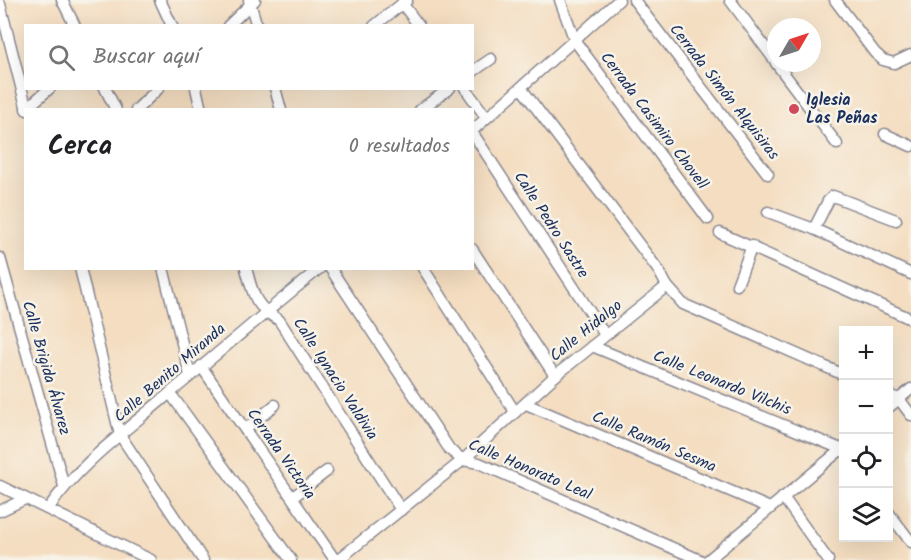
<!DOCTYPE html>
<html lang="es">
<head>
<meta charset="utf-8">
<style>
  body { margin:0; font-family:Kalam,sans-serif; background:#f6f6f6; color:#202124 }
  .controls { position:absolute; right:18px; bottom:18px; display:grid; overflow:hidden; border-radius:0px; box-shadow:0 6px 24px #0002 }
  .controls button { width:54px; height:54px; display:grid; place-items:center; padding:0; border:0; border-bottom:2px solid #e0e0e0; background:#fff; color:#202124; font:30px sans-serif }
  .compass { position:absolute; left:767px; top:18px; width:54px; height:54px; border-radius:50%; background:#fff; box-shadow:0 6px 24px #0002; rotate:51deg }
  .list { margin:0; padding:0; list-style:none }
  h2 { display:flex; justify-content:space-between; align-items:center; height:78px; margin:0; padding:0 24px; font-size:26px }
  h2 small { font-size:20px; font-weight:400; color:#757577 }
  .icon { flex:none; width:33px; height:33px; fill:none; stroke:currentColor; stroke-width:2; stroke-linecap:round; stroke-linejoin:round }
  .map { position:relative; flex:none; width:911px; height:560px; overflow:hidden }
  .search { position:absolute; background:#fff; box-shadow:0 6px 24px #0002; left:24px; top:24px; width:450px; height:66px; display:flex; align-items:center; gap:15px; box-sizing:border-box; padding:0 21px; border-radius:0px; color:#757577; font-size:22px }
  .panel { position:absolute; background:#fff; box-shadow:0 6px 24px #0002; left:24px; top:108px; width:450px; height:162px; border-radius:0px }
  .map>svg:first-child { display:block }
</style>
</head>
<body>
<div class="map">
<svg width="911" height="560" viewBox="0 0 911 560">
  <rect width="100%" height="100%" fill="#f7f3e8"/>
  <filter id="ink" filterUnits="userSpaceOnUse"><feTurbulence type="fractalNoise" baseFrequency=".0167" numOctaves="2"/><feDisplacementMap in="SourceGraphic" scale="12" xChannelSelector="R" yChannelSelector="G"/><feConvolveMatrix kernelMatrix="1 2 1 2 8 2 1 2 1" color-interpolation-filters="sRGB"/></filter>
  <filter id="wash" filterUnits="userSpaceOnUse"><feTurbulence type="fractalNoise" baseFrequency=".008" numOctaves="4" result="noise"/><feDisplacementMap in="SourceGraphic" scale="24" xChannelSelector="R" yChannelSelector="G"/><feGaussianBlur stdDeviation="1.35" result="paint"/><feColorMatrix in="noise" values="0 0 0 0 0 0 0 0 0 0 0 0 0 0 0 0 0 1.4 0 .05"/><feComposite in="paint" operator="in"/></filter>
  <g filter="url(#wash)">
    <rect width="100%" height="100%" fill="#f4ddc0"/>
  </g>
  <g filter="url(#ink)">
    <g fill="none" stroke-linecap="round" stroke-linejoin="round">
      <defs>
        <g id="street">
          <polyline points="62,0 75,26"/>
          <polyline points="160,0 172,26"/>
          <polyline points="249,0 257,26"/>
          <polyline points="560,0 575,41 708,219"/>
          <polyline points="634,0 768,174"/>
          <polyline points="730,0 776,62"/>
          <polyline points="835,0 875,53 883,60 894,63 911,55"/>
          <polyline points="402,3 419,26"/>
          <polyline points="0,4 27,110"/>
          <polyline points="228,26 255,0"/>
          <polyline points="374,26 407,0"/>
          <polyline points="776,63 837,144"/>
          <polyline points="472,72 491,59"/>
          <polyline points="105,88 116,110"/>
          <polyline points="196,88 201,110"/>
          <polyline points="275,88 281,110"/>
          <polyline points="465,88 486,117"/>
          <polyline points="522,89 659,271 667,286 683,304 844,375"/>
          <polyline points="26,109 50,88"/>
          <polyline points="136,110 159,88"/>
          <polyline points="420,110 450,88"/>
          <polyline points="472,131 619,0"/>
          <polyline points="472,132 605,335"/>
          <polyline points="885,134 911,146"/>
          <polyline points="768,212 814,229 911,274"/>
          <polyline points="814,229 828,201 833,196 896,220"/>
          <polyline points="720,233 911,319"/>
          <polyline points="472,249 555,376"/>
          <polyline points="0,258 64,486"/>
          <polyline points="80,268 120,435 203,560"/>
          <polyline points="163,268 190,375"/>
          <path d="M 246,268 C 253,294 254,306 279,320 L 401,510"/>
          <polyline points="330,268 450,450 463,460 479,463 700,560"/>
          <polyline points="423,268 515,412"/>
          <polyline points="737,285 752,246"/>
          <polyline points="592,346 841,449 844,452"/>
          <polyline points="201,366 335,560"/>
          <polyline points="170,393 291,560"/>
          <polyline points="888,395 899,399 911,415"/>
          <polyline points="526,404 770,508"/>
          <polyline points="888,408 911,389"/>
          <polyline points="246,429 275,405"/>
          <polyline points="0,486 151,560"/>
          <polyline points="293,497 327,471"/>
          <polyline points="783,497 828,560"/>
          <path d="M 48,509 C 78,465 124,432 164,398 C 216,355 267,311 320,268"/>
          <polyline points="0,511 25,499"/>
          <polyline points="888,512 911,542"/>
          <polyline points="338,560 463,460 555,376 667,286"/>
          <polyline points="708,560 844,447"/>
        </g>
      </defs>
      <use href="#street" stroke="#88868f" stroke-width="13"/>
      <use href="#street" stroke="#fff" stroke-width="10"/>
    </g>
  </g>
  <circle fill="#d1495b" stroke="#f7f3e8" stroke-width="2" cx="794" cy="109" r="6"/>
  <g text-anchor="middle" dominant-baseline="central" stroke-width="5" stroke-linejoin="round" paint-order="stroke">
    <g font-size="16" fill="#1b2f5e" stroke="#f7f3e8">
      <text transform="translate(724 92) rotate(52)">Cerrada Simón Alquisiras</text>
      <text transform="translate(654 121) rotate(53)">Cerrada Casimiro Chovell</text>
      <text transform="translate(551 225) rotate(57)">Calle Pedro Sastre</text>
      <text transform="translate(586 331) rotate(-39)">Calle Hidalgo</text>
      <text transform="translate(46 368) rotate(74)">Calle Brigida Álvarez</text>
      <text transform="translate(170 373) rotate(-41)">Calle Benito Miranda</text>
      <text transform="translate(335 379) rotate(57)">Calle Ignacio Valdivia</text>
      <text transform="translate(722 383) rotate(22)">Calle Leonardo Vilchis</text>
      <text transform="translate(654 442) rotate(23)">Calle Ramón Sesma</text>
      <text transform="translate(281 454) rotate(55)">Cerrada Victoria</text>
      <text transform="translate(530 470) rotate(23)">Calle Honorato Leal</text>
    </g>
    <g font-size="16" font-weight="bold" fill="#1b2f5e" stroke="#f7f3e8" text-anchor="start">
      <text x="806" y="100">Iglesia<tspan x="806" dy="18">Las Peñas</tspan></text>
    </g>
  </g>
</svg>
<div class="controls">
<button>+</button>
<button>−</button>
<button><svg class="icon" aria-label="locate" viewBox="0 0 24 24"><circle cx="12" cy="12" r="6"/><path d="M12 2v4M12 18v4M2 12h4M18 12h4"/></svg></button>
<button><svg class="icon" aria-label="layers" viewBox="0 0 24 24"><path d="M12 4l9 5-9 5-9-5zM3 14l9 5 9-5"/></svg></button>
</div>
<svg class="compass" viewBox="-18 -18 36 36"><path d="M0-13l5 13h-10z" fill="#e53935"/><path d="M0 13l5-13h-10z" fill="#757577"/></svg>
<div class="search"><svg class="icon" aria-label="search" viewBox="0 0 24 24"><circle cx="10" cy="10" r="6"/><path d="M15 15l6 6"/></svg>Buscar aquí</div>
<section class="panel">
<h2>Cerca<small>0 resultados</small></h2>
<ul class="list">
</ul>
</section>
</div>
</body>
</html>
